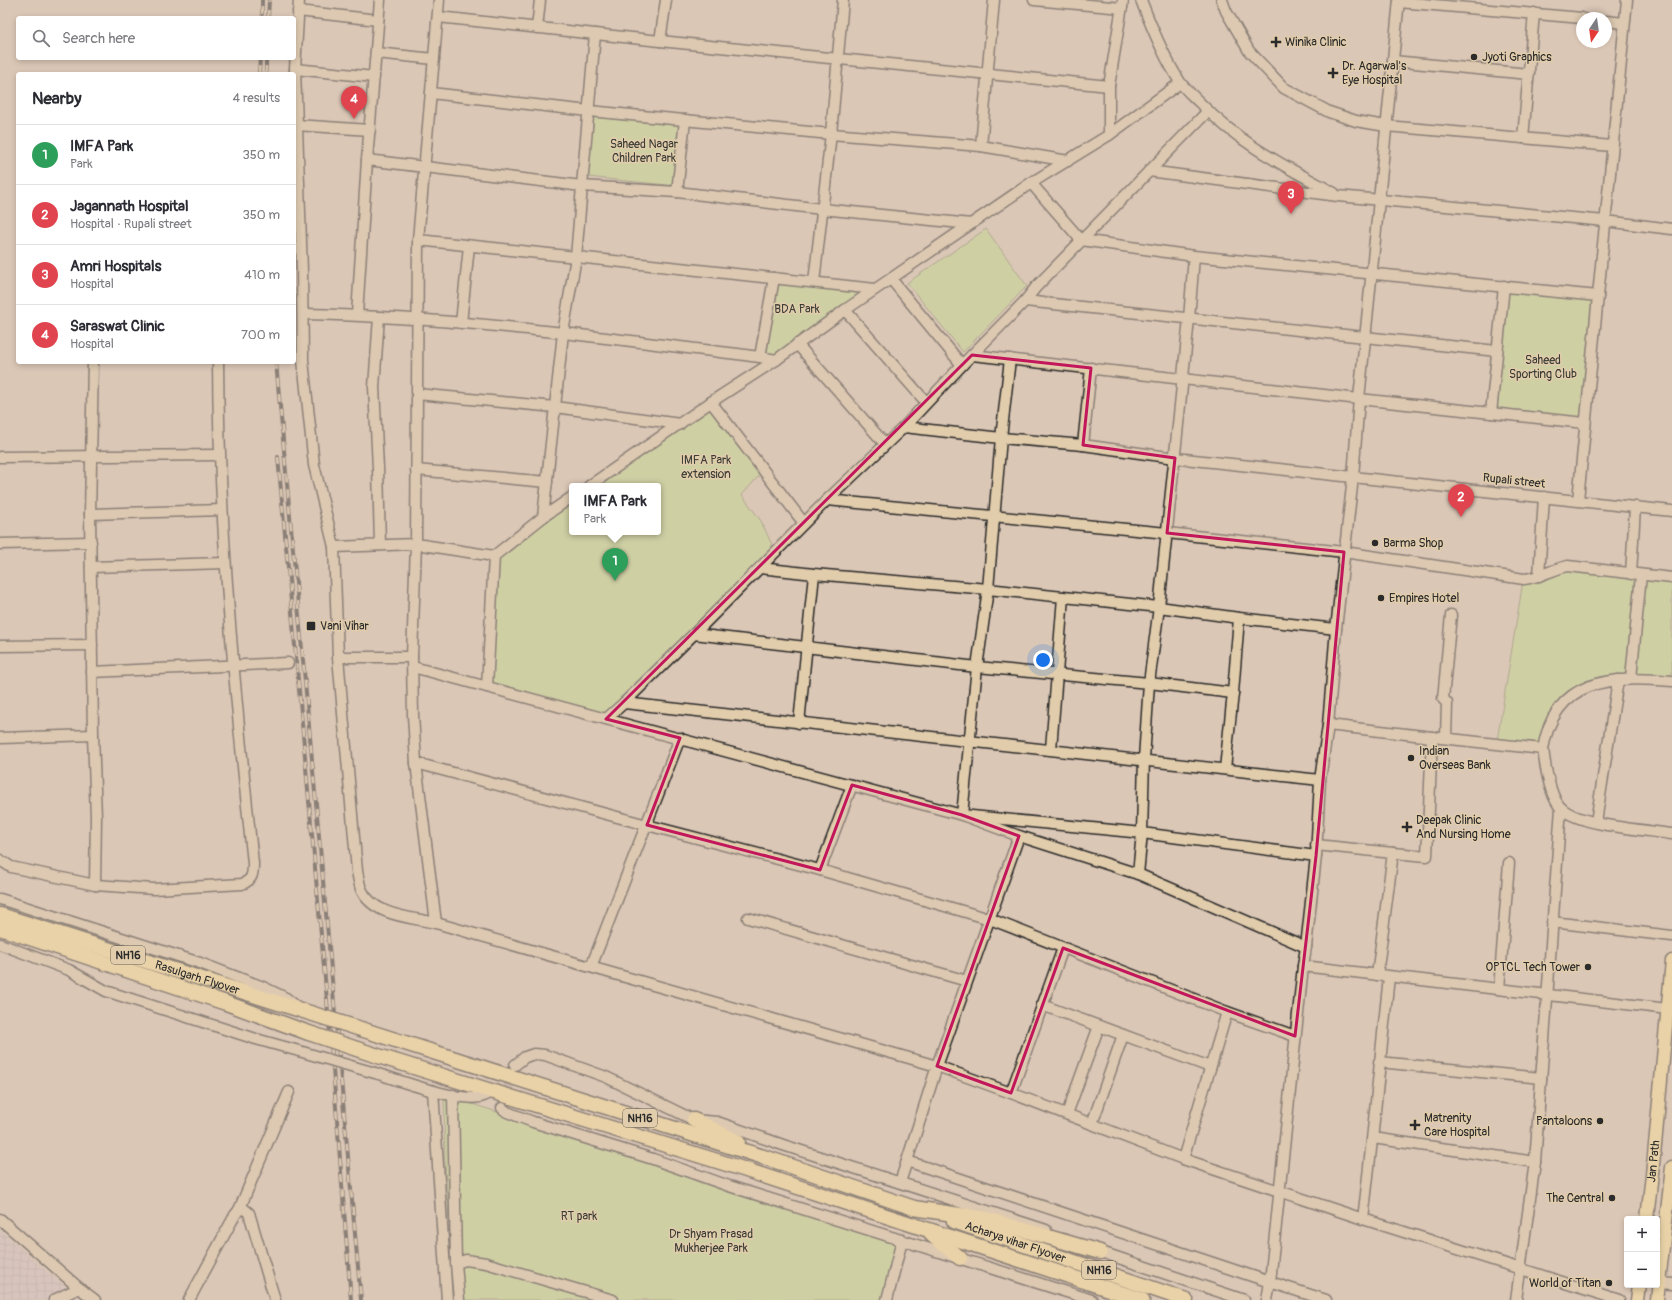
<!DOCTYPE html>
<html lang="en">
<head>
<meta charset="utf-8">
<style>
  body { margin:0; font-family:Pangolin,sans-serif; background:#f7f7f7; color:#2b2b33 }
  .controls { position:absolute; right:12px; bottom:12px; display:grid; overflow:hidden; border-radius:4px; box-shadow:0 2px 6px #0003 }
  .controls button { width:36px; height:36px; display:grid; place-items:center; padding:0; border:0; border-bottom:1px solid #e1e1e2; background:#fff; color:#2b2b33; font:20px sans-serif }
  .compass { position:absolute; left:1576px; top:12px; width:36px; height:36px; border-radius:50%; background:#fff; box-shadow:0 2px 6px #0003; rotate:193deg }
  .you { position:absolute; left:1043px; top:660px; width:14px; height:14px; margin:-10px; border:3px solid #fff; border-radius:50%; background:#1a73e8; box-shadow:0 0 0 6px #1a73e833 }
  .badge { display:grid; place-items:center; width:26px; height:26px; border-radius:50%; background:#2b2b2b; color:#fff; font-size:13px; font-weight:700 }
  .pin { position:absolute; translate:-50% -33px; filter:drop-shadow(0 1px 2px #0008) }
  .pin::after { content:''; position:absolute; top:21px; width:14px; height:12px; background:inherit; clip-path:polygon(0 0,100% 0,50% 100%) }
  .popup { position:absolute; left:569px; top:483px; width:92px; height:52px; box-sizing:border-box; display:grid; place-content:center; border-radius:4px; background:#fff; filter:drop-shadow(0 1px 3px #0005); font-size:13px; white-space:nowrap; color:#7c7c81 }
  .popup b { font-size:15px; color:#2b2b33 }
  .popup::after { content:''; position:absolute; left:50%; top:100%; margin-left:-8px; border:8px solid transparent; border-top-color:#fff }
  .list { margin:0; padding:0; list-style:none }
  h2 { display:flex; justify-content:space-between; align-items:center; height:52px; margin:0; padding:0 16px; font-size:17px }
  h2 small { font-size:13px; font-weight:400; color:#7c7c81 }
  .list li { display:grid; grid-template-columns:26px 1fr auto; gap:12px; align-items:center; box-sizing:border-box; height:60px; padding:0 16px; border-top:1px solid #e1e1e2 }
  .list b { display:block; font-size:15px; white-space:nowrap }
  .list p { margin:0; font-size:13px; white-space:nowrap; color:#7c7c81 }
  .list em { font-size:13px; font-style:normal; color:#7c7c81 }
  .icon { flex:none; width:22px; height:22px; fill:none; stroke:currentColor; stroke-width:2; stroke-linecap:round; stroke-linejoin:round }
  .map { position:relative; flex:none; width:1672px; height:1300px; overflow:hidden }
  .search { position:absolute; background:#fff; box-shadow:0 2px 6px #0003; left:16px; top:16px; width:280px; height:44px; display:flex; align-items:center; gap:10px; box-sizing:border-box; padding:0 14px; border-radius:4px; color:#7c7c81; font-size:15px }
  .panel { position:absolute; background:#fff; box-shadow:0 2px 6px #0003; left:16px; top:72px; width:280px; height:292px; border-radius:4px }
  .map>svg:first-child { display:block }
</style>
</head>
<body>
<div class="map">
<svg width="1672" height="1300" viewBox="0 0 1672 1300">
  <defs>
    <pattern id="industrial-grid" width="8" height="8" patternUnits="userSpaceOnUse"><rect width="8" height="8" fill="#d4c1c3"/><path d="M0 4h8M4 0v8" fill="none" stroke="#b6a6a8"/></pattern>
  </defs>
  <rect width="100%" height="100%" fill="#dbc7b6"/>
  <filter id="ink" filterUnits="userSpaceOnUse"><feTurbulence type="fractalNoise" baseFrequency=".025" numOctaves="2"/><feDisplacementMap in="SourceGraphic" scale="8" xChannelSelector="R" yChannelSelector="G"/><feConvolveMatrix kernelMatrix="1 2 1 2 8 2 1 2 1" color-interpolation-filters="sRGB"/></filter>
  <g filter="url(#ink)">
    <polygon fill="url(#industrial-grid)" points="0,1230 52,1276 81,1300 0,1300"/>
    <g fill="#c2d98f" stroke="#76825d">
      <polygon points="594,115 684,123 677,186 587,177"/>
      <polygon points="986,229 1027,286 963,352 907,283"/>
      <polygon points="774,278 875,289 776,360 760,357"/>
      <polygon points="1508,289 1592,300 1581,418 1496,409"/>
      <polygon points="711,402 764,470 742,495 761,521 772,545 760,568 606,719 487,687 494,556 572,500 572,532 658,532 658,486 591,486"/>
      <polygon points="1567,569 1638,577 1630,677 1598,682 1561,704 1542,748 1497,741 1523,581"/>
      <polygon points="1642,576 1672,579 1672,680 1633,677"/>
      <polygon points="444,1095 900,1241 883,1300 461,1300 452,1260 445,1162"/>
    </g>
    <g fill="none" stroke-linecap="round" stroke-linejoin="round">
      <polyline stroke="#b8a89a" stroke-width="10" stroke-dasharray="10 5" stroke-linecap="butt" points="504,1102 513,1072"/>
      <defs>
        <g id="minor">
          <polyline points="299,0 295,69 302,272 303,360 314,465 334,547 416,544 494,556 543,517 572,497"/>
          <polyline points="1034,0 1122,8"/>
          <path d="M 1141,0 C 1151,26 1165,59 1180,82 C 1185,89 1193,96 1199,102 C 1240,144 1283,165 1334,193"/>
          <polyline points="1222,0 1226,11 1249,51 1284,88 1329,112 1356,121 1386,126 1612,146"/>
          <polyline points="1399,2 1582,18"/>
          <polyline points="298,11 378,20"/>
          <polyline points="438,17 660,41 1109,86"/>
          <polyline points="1606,21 1624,23"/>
          <polyline points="537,28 540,0"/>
          <polyline points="660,41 666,0"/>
          <polyline points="376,53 434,59"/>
          <polyline points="1393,61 1529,74"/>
          <polyline points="295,69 374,77"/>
          <polyline points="431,93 589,111 831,134 981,146 1068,161"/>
          <polyline points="296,125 370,130"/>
          <polyline points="1109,135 1109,86 1123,0"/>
          <polyline points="1523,138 1534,13"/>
          <polyline points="981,146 994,0"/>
          <polyline points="367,160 582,186 677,192 822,209 971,224"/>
          <polyline points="1149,171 1338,196 1605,221 1672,229"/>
          <polyline points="1031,183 1081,240 1194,256 1598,296"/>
          <polyline points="677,192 685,120"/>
          <polyline points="418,240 875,289"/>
          <polyline points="891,279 962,365"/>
          <polyline points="814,282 831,134 843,0"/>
          <polyline points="1025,301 1497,351"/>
          <polyline points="845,310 926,402"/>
          <path d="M 303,314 C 456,317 608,338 760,357 L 776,360"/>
          <polyline points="357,315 367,160 380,0"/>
          <polyline points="379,317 374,387 378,468 380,545"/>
          <polyline points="461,323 469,246"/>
          <polyline points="797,344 885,444"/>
          <polyline points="972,355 1359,399 1585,423"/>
          <polyline points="760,357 774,278"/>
          <polyline points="1010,359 1001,438 988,589 977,667 962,815 1142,833 1316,856"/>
          <polyline points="417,394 555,407 680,424"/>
          <polyline points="711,402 803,522"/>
          <polyline points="1491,413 1504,286"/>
          <polyline points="904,427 1001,438 1083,445 1175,458 1672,511"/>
          <polyline points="1083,445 1091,368"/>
          <polyline points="0,457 219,455"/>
          <polyline points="416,470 547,482"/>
          <polyline points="589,486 711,402 776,360 845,310 1031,183 1109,135 1180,83"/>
          <path d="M 827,500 L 1167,533 L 1344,552 L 1524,579 C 1539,578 1553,569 1568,566 L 1672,578"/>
          <polyline points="1578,500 1627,0"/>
          <polyline points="90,514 222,510"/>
          <polyline points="543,517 563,333 576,257 595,34"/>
          <polyline points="0,544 91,542"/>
          <polyline points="334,547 338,657"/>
          <polyline points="91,567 225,563"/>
          <polyline points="760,568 814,574 988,589 1159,607 1239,618 1336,629"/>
          <polyline points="1631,574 1635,507"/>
          <polyline points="1539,576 1544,497"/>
          <polyline points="694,634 977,667 1149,683 1233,693"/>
          <polyline points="0,646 92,645"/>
          <path d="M 412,657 L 338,657 L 357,871 C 358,876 359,883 361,889 C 373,916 410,917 436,923 L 937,1066 L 1011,1093 L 1183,1159 L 1363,1219 L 1619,1300"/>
          <polyline points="413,667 962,815 1019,836 1138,874 1306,947 1303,966"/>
          <polyline points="92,672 288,663"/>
          <polyline points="1631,678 1641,575"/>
          <polyline points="487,687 494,556"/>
          <polyline points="624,703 1320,780"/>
          <polyline points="606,719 624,703 694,634 827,500 904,427 962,365 1025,301 1036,287 1208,111"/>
          <polyline points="799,723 814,574"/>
          <polyline points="1328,725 1432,737 1427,856 1393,853"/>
          <polyline points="93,735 90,514 93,362"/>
          <path d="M 1432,737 L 1543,749 C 1545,765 1550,797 1561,808 C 1580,826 1645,830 1672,834"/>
          <polyline points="0,738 93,735 96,817 95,885"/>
          <polyline points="1446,738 1447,703 1443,699 1451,615"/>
          <polyline points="1051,749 1063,597"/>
          <path d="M 1543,749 C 1555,677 1612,676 1672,681"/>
          <polyline points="416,763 647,825 820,870 990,919 1227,1012 1295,1036"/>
          <polyline points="1225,769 1233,693 1239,618"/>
          <polyline points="1596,822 1618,680"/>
          <polyline points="1019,836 937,1066 907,1161 1270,1282 1303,966 1668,1009"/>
          <polyline points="1316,845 1393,853 1377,975"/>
          <path d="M 0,860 L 11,867 L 95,885 L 154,889 L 242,884 C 253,880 253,873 253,863 C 235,696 219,530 218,362"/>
          <polyline points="820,870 852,785"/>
          <polyline points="1138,874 1142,833 1144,759 1149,683 1159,607 1189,319 1194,256"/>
          <polyline points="0,899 200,963 263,987 286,998 296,1006"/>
          <polyline points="748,918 967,981"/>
          <polyline points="1552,922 1672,936"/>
          <polyline points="436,923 416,763 413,715 412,657 416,544 418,240 439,0"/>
          <polyline points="0,944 69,970 106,991 256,1039 299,1051"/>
          <polyline points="1306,947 1316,856 1320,780 1328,725 1336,629 1353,477 1359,399 1399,0"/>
          <polyline points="591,967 680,738"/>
          <polyline points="1499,989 1509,863"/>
          <polyline points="1042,1005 1210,1067"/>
          <polyline points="1379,1062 1541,1078"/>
          <polyline points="515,1065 525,1057 534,1054 545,1055 606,1077 694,1120 717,1122 783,1145 1046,1230"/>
          <path d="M 375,1073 C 399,1080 457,1102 480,1097 C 485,1096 490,1093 494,1091"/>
          <polyline points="433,1091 447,1300"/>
          <polyline points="1011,1093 1063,948"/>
          <polyline points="453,1095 456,1263 459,1300"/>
          <polyline points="502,1108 507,1112 533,1122 653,1159 729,1186 1092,1300"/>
          <polyline points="1067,1114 1099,1026"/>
          <polyline points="1092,1124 1123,1035"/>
          <polyline points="1373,1138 1535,1162"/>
          <polyline points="1183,1159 1227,1012"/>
          <polyline points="900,1182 907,1161"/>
          <polyline points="239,1210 289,1092"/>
          <polyline points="0,1219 79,1288 95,1300"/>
          <path d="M 1363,1219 C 1373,1138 1380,1058 1389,977"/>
          <polyline points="1095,1250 1244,1300"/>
          <polyline points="456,1263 466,1260 486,1263 613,1300"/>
          <polyline points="1659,1283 1672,1284"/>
          <polyline points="54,1300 79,1288"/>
          <polyline points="189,1300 235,1215 239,1210 243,1208 249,1213 275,1300"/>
          <polyline points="887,1300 902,1240"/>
          <polyline points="1267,1300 1270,1282 1326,1300"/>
          <polyline points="1516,1300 1535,1162 1561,808"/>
        </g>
        <g id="major">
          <path id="s1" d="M 1647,1219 L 1654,1156 L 1672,961"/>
          <polyline points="1637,1300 1639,1285"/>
          <polyline points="1657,1300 1672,1167"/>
        </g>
        <g id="highway">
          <path id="s2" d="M 0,915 L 310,1013"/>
          <polyline points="0,928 226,1003 306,1032"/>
          <polyline points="364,1030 773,1160 914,1208 986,1219 1100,1252"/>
          <polyline points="375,1055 743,1169 1142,1300"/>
          <polyline points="694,1120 738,1142"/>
          <path id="s3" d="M 954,1221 L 1186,1300"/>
          <polyline points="932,1235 960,1258"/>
        </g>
      </defs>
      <use href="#minor" stroke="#2b2b2b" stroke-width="13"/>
      <use href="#major" stroke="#2b2b2b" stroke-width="15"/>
      <use href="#highway" stroke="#2b2b2b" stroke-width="17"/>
      <use href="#minor" stroke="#e1ccab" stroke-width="10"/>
      <use href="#major" stroke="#fbdf96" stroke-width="12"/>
      <use href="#highway" stroke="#fbdf96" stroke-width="14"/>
      <defs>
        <g id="rail">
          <polyline points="262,14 262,0"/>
          <polyline points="268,18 269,0"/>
          <polyline points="259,74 260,58"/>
          <polyline points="266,74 266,58"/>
          <polyline points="276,362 361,1300"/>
          <polyline points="278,457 332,1056 351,1300"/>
        </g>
      </defs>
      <use href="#rail" stroke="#2b2b2b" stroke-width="4"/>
      <use href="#rail" stroke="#e1ccab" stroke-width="2.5" stroke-dasharray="8" stroke-linecap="butt"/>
      <defs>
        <polyline id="minor-bridge" points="299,1051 375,1073"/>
        <g id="highway-bridge">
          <polyline points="310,1013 364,1030"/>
          <polyline points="306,1032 375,1055"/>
        </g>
      </defs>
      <use href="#minor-bridge" stroke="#2b2b2b" stroke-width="13" stroke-linecap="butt"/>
      <use href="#highway-bridge" stroke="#2b2b2b" stroke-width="17" stroke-linecap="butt"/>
      <use href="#minor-bridge" stroke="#e1ccab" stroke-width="10"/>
      <use href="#highway-bridge" stroke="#fbdf96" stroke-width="14"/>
    </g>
  </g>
  <path d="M0 0H1672V1300H0ZM 972,355 L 1091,368 L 1083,445 L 1175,458 L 1167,533 L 1344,552 L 1316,856 L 1295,1036 L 1063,948 L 1011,1093 L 937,1066 L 1019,836 L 962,815 L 852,785 L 820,870 L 647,825 L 680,738 L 606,719 Z" fill="#dbc7b6" fill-opacity=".55" fill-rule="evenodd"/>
  <path fill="none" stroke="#c2185b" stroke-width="3" stroke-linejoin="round" d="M 972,355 L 1091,368 L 1083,445 L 1175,458 L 1167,533 L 1344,552 L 1316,856 L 1295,1036 L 1063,948 L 1011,1093 L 937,1066 L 1019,836 L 962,815 L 852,785 L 820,870 L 647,825 L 680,738 L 606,719 Z"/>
  <g fill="#2b2b2b" stroke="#e1ccab" stroke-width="1.5">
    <path d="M1274 36h4v4h4v4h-4v4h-4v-4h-4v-4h4z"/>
    <circle cx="1474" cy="57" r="4"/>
    <path d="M1331 67h4v4h4v4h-4v4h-4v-4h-4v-4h4z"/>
    <circle cx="1375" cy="543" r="4"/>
    <circle cx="1381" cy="598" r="4"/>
    <rect x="306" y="621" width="10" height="10" rx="2"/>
    <circle cx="1411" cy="758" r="4"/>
    <path d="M1405 821h4v4h4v4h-4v4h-4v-4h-4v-4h4z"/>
    <circle cx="1588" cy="967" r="4"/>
    <circle cx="1600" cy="1121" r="4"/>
    <path d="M1413 1119h4v4h4v4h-4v4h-4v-4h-4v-4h4z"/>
    <circle cx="1612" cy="1198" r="4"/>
    <circle cx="1609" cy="1283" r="4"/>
  </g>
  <g text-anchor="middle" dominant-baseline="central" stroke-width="3" stroke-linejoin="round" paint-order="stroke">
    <g fill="#e1ccab" stroke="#625b51" stroke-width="1">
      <rect x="111" y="946" width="34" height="18" rx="3"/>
      <rect x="623" y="1109" width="34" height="18" rx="3"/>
      <rect x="1082" y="1261" width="34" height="18" rx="3"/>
    </g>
    <g font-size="11" font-weight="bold" fill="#2b2b2b">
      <text x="128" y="955">NH16</text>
      <text x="640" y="1118">NH16</text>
      <text x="1099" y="1270">NH16</text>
    </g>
    <g font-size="12" fill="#2b2b2b" stroke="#e1ccab" text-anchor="start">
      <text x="1285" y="42">Winika Clinic</text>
      <text x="1482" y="57">Jyoti Graphics</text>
      <text x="1342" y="66">Dr. Agarwal's<tspan x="1342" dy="14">Eye Hospital</tspan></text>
      <text x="1383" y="543">Barma Shop</text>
      <text x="1389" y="598">Empires Hotel</text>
      <text x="320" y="626">Vani Vihar</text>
      <text x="1419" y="751">Indian<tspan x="1419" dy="14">Overseas Bank</tspan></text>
      <text x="1416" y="820">Deepak Clinic<tspan x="1416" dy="14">And Nursing Home</tspan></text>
      <text x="1580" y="967" text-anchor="end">OPTCL Tech Tower</text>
      <text x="1424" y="1118">Matrenity<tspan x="1424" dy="14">Care Hospital</tspan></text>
      <text x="1592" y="1121" text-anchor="end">Pantaloons</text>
      <text x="1604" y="1198" text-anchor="end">The Central</text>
      <text x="1601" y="1283" text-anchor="end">World of Titan</text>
    </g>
    <g font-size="12" fill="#3a3c35" stroke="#e1ccab">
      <text x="644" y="144">Saheed Nagar<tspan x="644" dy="14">Children Park</tspan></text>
      <text x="797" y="309">BDA Park</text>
      <text x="1543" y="360">Saheed<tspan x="1543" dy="14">Sporting Club</tspan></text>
      <text x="706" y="460">IMFA Park<tspan x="706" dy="14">extension</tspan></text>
      <text x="579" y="1216">RT park</text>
      <text x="711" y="1234">Dr Shyam Prasad<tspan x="711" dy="14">Mukherjee Park</tspan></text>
    </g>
    <g font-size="12" fill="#2b2b2b" stroke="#e1ccab">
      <text transform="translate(1514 481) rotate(6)">Rupali street</text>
      <text stroke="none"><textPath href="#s2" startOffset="207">Rasulgarh Flyover</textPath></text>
      <text stroke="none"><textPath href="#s1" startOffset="58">Jan Path</textPath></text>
      <text stroke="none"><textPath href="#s3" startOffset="65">Acharya vihar Flyover</textPath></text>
    </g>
  </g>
</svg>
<div class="controls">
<button>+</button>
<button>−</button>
</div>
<svg class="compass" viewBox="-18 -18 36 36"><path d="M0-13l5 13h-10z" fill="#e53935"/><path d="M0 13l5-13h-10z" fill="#7c7c81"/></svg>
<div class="you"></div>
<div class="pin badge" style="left:615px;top:581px;background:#2e9e5b">1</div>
<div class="popup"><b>IMFA Park</b>Park</div>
<div class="pin badge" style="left:1461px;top:517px;background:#e0444e">2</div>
<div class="pin badge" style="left:1291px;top:214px;background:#e0444e">3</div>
<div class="pin badge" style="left:354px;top:119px;background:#e0444e">4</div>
<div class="search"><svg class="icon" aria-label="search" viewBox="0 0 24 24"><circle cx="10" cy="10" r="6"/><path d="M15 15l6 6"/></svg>Search here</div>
<section class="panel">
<h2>Nearby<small>4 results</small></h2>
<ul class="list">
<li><span class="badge" style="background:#2e9e5b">1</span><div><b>IMFA Park</b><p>Park</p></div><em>350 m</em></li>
<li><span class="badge" style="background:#e0444e">2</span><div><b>Jagannath Hospital</b><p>Hospital · Rupali street</p></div><em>350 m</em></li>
<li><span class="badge" style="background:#e0444e">3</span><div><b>Amri Hospitals</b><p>Hospital</p></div><em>410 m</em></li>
<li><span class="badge" style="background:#e0444e">4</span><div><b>Saraswat Clinic</b><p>Hospital</p></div><em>700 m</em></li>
</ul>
</section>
</div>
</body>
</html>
